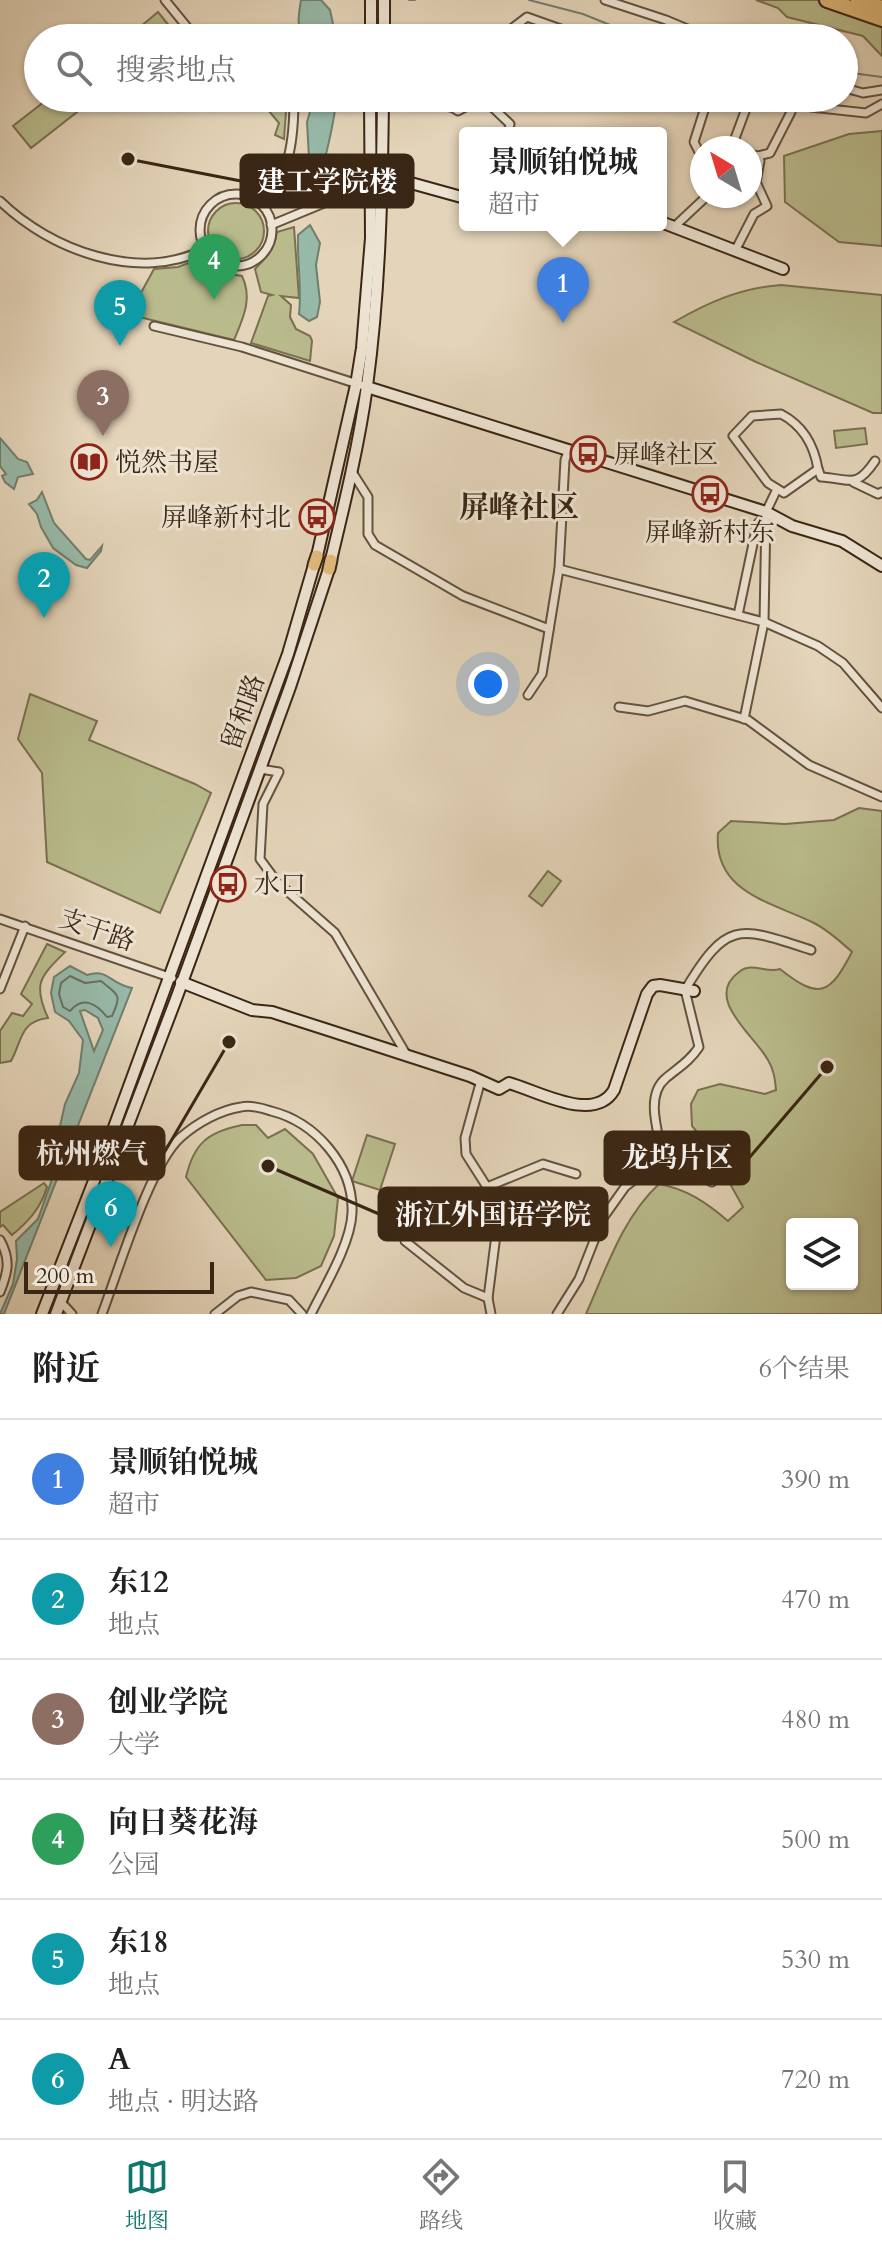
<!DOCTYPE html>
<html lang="zh">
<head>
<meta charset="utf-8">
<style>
  body { margin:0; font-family:Cardo,"Noto Serif SC",serif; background:#f6f6f6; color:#222 }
  .controls { position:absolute; right:24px; bottom:24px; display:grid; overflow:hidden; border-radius:8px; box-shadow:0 2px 6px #0004 }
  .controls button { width:72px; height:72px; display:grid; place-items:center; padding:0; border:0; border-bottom:2px solid #e0e0e0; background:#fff; color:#222; font:40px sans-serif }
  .compass { position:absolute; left:690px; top:136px; width:72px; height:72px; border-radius:50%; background:#fff; box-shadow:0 2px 6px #0004; rotate:322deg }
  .scale { position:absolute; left:24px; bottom:20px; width:190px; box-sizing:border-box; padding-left:8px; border:4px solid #3a2614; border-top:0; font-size:22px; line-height:28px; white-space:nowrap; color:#3a2614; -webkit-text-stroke:6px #ede3d2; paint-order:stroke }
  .you { position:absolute; left:488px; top:684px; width:28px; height:28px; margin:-20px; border:6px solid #fff; border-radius:50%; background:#1a73e8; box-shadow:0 0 0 12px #1a73e833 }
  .badge { display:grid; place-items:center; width:52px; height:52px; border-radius:50%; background:#0f766e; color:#fff; font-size:26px; font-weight:700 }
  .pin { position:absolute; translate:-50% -66px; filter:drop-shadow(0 2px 4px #0008) }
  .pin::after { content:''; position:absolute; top:42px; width:28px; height:24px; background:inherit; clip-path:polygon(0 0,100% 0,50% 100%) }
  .popup { position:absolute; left:459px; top:127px; width:208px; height:104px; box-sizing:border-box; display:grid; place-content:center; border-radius:8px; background:#fff; filter:drop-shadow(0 2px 6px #0005); font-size:26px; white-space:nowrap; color:#767676 }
  .popup b { font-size:30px; color:#222 }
  .popup::after { content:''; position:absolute; left:50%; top:100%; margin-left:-16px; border:16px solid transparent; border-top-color:#fff }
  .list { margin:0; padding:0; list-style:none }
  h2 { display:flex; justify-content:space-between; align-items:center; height:104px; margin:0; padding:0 32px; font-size:34px }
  h2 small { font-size:26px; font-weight:400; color:#767676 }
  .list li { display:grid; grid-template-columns:52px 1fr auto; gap:24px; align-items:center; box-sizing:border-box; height:120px; padding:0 32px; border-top:2px solid #e0e0e0 }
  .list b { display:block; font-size:30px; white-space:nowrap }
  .list p { margin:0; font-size:26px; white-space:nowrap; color:#767676 }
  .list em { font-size:26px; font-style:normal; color:#767676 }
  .icon { flex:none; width:44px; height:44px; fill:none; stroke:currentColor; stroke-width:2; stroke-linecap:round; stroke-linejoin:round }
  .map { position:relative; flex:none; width:882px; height:1314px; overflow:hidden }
  .search { position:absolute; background:#fff; box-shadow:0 2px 6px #0004; left:24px; right:24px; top:24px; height:88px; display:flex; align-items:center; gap:20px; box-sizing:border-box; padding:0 28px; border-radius:44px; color:#767676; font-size:30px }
  .sheet { height:824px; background:#fff }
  nav { display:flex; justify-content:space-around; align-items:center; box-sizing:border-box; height:112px; border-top:2px solid #e0e0e0; background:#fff; font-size:22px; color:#767676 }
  nav a { display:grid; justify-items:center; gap:4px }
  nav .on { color:#0f766e }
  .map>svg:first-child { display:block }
</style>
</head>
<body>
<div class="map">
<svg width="882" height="1314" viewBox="0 0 882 1314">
  <rect width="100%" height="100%" fill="#e4d4b9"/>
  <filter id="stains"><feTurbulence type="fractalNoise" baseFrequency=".0025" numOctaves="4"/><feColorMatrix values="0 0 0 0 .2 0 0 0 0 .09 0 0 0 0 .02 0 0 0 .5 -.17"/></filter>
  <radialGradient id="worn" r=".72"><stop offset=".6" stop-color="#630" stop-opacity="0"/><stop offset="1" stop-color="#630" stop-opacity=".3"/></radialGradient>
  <g fill="#b9bb8c" stroke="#7a7050" stroke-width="2" fill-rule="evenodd">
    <polygon points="756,0 882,0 882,56 863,36 787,17 778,8"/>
    <polygon points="158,12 175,33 168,38 127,38"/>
    <polygon points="49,98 95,98 31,148 13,126"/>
    <polygon points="258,98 287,98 284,139 275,135 279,123"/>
    <polygon points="882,131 882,246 839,242 785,202 784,156 849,134"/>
    <circle cx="236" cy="231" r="28"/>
    <path d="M 294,227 L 299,298 L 281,296 L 291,305 L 290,317 L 296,329 L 310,336 L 312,341 L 310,361 L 251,343 L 268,296 L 272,295 L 261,292 L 255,269 C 267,257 274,249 277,232 Z"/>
    <path d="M 199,259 L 218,272 L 242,276 C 253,299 243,318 234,340 L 135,316 L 137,300 L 154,269 L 178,267 Z"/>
    <path d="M 781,285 L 882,295 L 882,413 L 873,413 L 756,362 L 674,322 C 709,302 740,288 781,285 Z"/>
    <polygon points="865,428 867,444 836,448 834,431"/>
    <polygon points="30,694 97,721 89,740 195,784 211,793 160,913 47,862 42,773 18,739"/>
    <path d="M 859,808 L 882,811 L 882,1314 L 586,1314 C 606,1269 623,1217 659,1184 C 687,1189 707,1203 728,1221 L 743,1207 L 709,1146 L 692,1126 L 691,1104 L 698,1090 L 720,1084 L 765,1094 L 776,1090 C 775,1079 774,1070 768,1060 C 754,1035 703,998 739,972 C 752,961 766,974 780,969 C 820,1001 830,994 852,952 C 841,942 827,929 812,922 C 771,902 713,892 718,833 L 731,821 L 785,824 L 834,820 ZM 792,1224 L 852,1224 L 852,1284 L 792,1284 Z"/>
    <polygon points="548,871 561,881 542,906 529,896"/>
    <path d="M 47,944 L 65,952 C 41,976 32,983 48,1018 C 20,1021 22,1041 11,1061 L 0,1063 L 0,1031 L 12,1013 L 23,1016 L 32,1004 L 21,994 Z"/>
    <path d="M 242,1125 L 256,1125 L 268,1138 L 285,1129 L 313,1154 L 338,1198 L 334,1236 L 321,1266 L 296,1278 L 266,1280 L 186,1177 C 194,1143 208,1132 242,1125 Z"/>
    <polygon points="367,1135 395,1144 380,1190 352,1181"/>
    <path d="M 44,1183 L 47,1187 C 41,1208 28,1222 12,1235 L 3,1225 L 0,1227 L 0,1212 Z"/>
  </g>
  <g fill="#97b9a9" stroke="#727e6d" stroke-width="2" fill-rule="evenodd">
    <path d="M 301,0 L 321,0 L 330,10 L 336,38 L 303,38 C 296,27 299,13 301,0 Z"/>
    <path d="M 314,98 L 336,98 C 336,112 324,171 317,180 C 310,190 301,195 291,200 L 292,184 L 309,158 L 307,122 Z"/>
    <path d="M 310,225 L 320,243 L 316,265 L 320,302 L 317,317 L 309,321 L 299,314 C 302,287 297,262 298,235 Z"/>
    <polygon points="0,438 18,459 27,462 33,474 18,477 14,489 5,482 2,476 6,474 0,466"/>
    <polygon points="42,492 54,523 86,559 90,560 102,546 101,551 87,568 76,565 53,548 41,527 37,514 29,504 37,500"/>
    <path d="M 70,966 L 87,975 C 109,968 109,984 132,988 L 4,1314 L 0,1314 L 13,1284 L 17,1259 L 16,1241 L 38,1219 L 63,1148 L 58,1135 L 65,1104 L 79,1073 L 83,1040 L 69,1021 L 55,1012 L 51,993 L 54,977 ZM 85,1010 L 98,1018 L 103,1030 L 94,1051 L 80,1011 Z"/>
  </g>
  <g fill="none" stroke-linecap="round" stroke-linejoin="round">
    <path stroke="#68705e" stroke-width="2" d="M 70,976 L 85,983 L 101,981 C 119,996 122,994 112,1016 L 107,1017 C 96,1003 83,996 70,1011 L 63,1007 L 59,994 L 61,983 Z"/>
    <g stroke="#727e6d" stroke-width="2">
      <polyline points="409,0 415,0"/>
      <polyline points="529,0 583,14 642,38"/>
      <polyline points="844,72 882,77"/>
    </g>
    <defs>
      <g id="street">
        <polyline points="165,0 196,38"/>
        <polyline points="605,0 666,20 709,38"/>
        <polyline points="499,38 527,17 586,38"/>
        <polyline points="844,85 845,88 863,93 882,90"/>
        <path d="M 393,98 C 405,99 414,102 426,105 C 438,107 448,103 458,111 L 471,104 L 489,104 L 510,124 L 508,133"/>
        <polyline points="806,98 811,107 866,113 882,104"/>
        <polyline points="736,148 734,141 750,98"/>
        <polyline points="758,156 770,153 791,112 789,108 760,98"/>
        <polyline points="702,158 694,142 708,98"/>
        <circle cx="236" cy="230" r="36"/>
        <path d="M 0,201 C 50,250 139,283 205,249"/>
        <path d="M 260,204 C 291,178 294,136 294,98"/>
        <polyline points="271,225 351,192 371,190"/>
        <polyline points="674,227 707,196"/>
        <polyline points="735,251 754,214 767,206 756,182 760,161 758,156 750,154"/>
        <polyline points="154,326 242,347 367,387"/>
        <path d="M 781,414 C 802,425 814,445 818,469 L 784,493 L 768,483 L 733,436 L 752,416 Z"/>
        <path d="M 818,469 L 821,477 C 851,479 856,489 875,461"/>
        <polyline points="352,472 368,497 368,534 375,545 463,596 549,629"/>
        <polyline points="853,482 878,494 882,492"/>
        <polyline points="559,569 764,622 818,646 843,663 882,708"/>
        <polyline points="738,615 757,525 759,522 766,524"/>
        <polyline points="528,695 542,674 559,569 565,460 569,449"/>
        <polyline points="619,707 648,711 685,701 748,720 809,765 882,797"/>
        <polyline points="744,719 764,622 766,512 777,489"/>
        <polyline points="260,769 279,772 263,804 260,859 277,882 335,933 406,1054"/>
        <polyline points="0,919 172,978"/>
        <polyline points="0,989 25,926"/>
        <polyline points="481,1080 465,1138 466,1154 487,1187 496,1235 488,1298 491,1314"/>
        <path d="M 663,1158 C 659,1134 644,1096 666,1078 C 678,1068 690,1061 699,1047 L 685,990 C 727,920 738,926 811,950"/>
        <polyline points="663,1158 712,1182"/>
        <polyline points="487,1187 543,1164 576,1174"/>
        <path d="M 0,1240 C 11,1260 8,1272 0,1292"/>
        <polyline points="405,1241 464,1288 488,1298"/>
        <polyline points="61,1302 72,1314"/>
        <path d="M 102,1314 C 118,1272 150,1164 181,1137 C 197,1123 220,1110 241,1107 C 250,1105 262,1108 271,1111 C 315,1122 354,1165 352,1213 C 351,1243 325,1286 311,1314"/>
        <polyline points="215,1314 238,1296 251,1292 289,1300 302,1314"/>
        <polyline points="557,1314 579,1279 603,1218 625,1187 663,1158"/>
      </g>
      <g id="secondary">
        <polyline points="371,38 371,0"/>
        <polyline points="384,38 384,0"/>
        <polyline points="382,175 465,198"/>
        <polyline points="661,222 783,269"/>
        <polyline points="367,387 766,512 792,526 842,541 882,566"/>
        <polyline points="317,556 356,385 362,348 371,238 370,98"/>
        <path d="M 331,560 C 345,502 359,444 367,386 C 380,290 382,194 383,98"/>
        <path d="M 181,982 L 252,1010 L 272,1012 L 325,1029 L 470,1076 L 499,1089 L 509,1083 C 538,1091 594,1124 614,1090 L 647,994 L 653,986 L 660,985 L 694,991"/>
        <polyline points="42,1314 99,1168 288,654 314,565"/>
        <polyline points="56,1314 176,999 290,687 329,569"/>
      </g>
      <g id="primary">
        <polyline points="314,565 317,556"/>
        <polyline points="329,569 331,560"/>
      </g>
      <g id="highway">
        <polyline points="827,0 882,19"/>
        <polyline points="858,0 882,8"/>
      </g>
    </defs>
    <use href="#street" stroke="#64523d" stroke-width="11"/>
    <use href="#secondary" stroke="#3a2614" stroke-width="14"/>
    <use href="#primary" stroke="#3a2614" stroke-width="15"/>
    <use href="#highway" stroke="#3a2614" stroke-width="18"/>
    <use href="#street" stroke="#ede3d2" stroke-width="7"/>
    <use href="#secondary" stroke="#ede3d2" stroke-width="10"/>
    <use href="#primary" stroke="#e2ba7c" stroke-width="11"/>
    <use href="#highway" stroke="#e2ba7c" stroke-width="14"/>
  </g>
  <defs>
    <symbol id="bus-ring" viewBox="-11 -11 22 22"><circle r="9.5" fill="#ede3d2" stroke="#8f2418" stroke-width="1.5"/><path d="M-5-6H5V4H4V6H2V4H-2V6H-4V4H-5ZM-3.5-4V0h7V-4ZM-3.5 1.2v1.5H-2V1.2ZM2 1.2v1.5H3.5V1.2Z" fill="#8f2418"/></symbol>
    <symbol id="library-ring" viewBox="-11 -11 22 22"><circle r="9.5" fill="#ede3d2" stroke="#8f2418" stroke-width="1.5"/><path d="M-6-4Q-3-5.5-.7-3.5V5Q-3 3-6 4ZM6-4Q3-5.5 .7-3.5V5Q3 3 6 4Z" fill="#8f2418"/></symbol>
  </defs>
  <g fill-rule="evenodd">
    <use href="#bus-ring" x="568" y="434" width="40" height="40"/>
    <use href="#library-ring" x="69" y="442" width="40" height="40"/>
    <use href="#bus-ring" x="690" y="474" width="40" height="40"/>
    <use href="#bus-ring" x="297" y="497" width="40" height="40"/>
    <use href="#bus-ring" x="208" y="864" width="40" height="40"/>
  </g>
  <g text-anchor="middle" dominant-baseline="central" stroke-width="6" stroke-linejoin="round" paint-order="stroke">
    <g font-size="26" fill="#3a2614" stroke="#ede3d2" text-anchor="start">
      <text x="614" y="454">屏峰社区</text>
      <text x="115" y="462">悦然书屋</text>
      <text x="291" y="517" text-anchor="end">屏峰新村北</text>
      <text x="710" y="532" text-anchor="middle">屏峰新村东</text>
      <text x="254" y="884">水口</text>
    </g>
    <g font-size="26" fill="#3a2614" stroke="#ede3d2">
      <text transform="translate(243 712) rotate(-70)">留和路</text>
      <text transform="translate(97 930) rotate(19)">支干路</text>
    </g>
    <g font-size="30" font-weight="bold" fill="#3a2614" stroke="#ede3d2">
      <text x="519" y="507">屏峰社区</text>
    </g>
  </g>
  <path fill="none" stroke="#3a2614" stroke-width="3" d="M128 159L241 181M229 1042L164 1153M827 1067L749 1158M268 1166L379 1214"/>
  <g fill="#3a2614" stroke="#ede3d2" stroke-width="3">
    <circle cx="128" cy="159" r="8"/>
    <circle cx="229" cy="1042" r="8"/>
    <circle cx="827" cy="1067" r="8"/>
    <circle cx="268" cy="1166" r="8"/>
  </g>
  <g fill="#3a2614" stroke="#3a2614" stroke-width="3">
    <rect x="241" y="155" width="172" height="52" rx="8"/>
    <rect x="20" y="1127" width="144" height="52" rx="8"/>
    <rect x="605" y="1132" width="144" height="52" rx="8"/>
    <rect x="379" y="1188" width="228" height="52" rx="8"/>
  </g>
  <g font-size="28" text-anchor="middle" font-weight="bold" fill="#fff">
    <text x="327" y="191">建工学院楼</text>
    <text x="92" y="1163">杭州燃气</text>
    <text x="677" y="1167">龙坞片区</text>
    <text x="493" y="1224">浙江外国语学院</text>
  </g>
  <rect width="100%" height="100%" filter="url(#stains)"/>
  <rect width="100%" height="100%" fill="url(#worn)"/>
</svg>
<div class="controls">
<button><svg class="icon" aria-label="layers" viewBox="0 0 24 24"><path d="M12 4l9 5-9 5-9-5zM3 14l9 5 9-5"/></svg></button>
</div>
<svg class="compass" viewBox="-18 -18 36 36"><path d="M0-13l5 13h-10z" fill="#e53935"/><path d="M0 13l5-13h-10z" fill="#767676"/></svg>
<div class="scale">200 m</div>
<div class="you"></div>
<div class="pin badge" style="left:563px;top:323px;background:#3f7fe0">1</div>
<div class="popup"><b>景顺铂悦城</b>超市</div>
<div class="pin badge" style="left:44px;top:618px;background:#0f9aa8">2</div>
<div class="pin badge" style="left:103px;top:436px;background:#8d6e63">3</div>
<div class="pin badge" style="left:214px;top:300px;background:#2e9e5b">4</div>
<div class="pin badge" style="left:120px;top:346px;background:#0f9aa8">5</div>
<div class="pin badge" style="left:111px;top:1247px;background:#0f9aa8">6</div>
<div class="search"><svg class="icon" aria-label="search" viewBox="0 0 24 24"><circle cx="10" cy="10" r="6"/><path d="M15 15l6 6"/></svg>搜索地点</div>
</div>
<section class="sheet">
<h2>附近<small>6个结果</small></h2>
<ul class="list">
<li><span class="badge" style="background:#3f7fe0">1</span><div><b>景顺铂悦城</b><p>超市</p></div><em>390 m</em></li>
<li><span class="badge" style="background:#0f9aa8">2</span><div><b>东12</b><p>地点</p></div><em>470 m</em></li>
<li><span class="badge" style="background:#8d6e63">3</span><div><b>创业学院</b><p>大学</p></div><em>480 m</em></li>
<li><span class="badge" style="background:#2e9e5b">4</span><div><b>向日葵花海</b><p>公园</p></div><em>500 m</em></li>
<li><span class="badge" style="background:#0f9aa8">5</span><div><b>东18</b><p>地点</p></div><em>530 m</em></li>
<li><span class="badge" style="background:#0f9aa8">6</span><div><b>A</b><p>地点 · 明达路</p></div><em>720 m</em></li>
</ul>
</section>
<nav>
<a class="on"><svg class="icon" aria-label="map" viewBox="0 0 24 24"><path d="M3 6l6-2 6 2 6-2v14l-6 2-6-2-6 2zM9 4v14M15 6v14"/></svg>地图</a>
<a><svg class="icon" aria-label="directions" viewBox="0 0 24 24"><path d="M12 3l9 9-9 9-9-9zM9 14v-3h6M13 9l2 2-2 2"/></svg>路线</a>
<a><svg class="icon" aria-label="saved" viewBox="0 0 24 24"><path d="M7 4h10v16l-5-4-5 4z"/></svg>收藏</a>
</nav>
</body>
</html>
